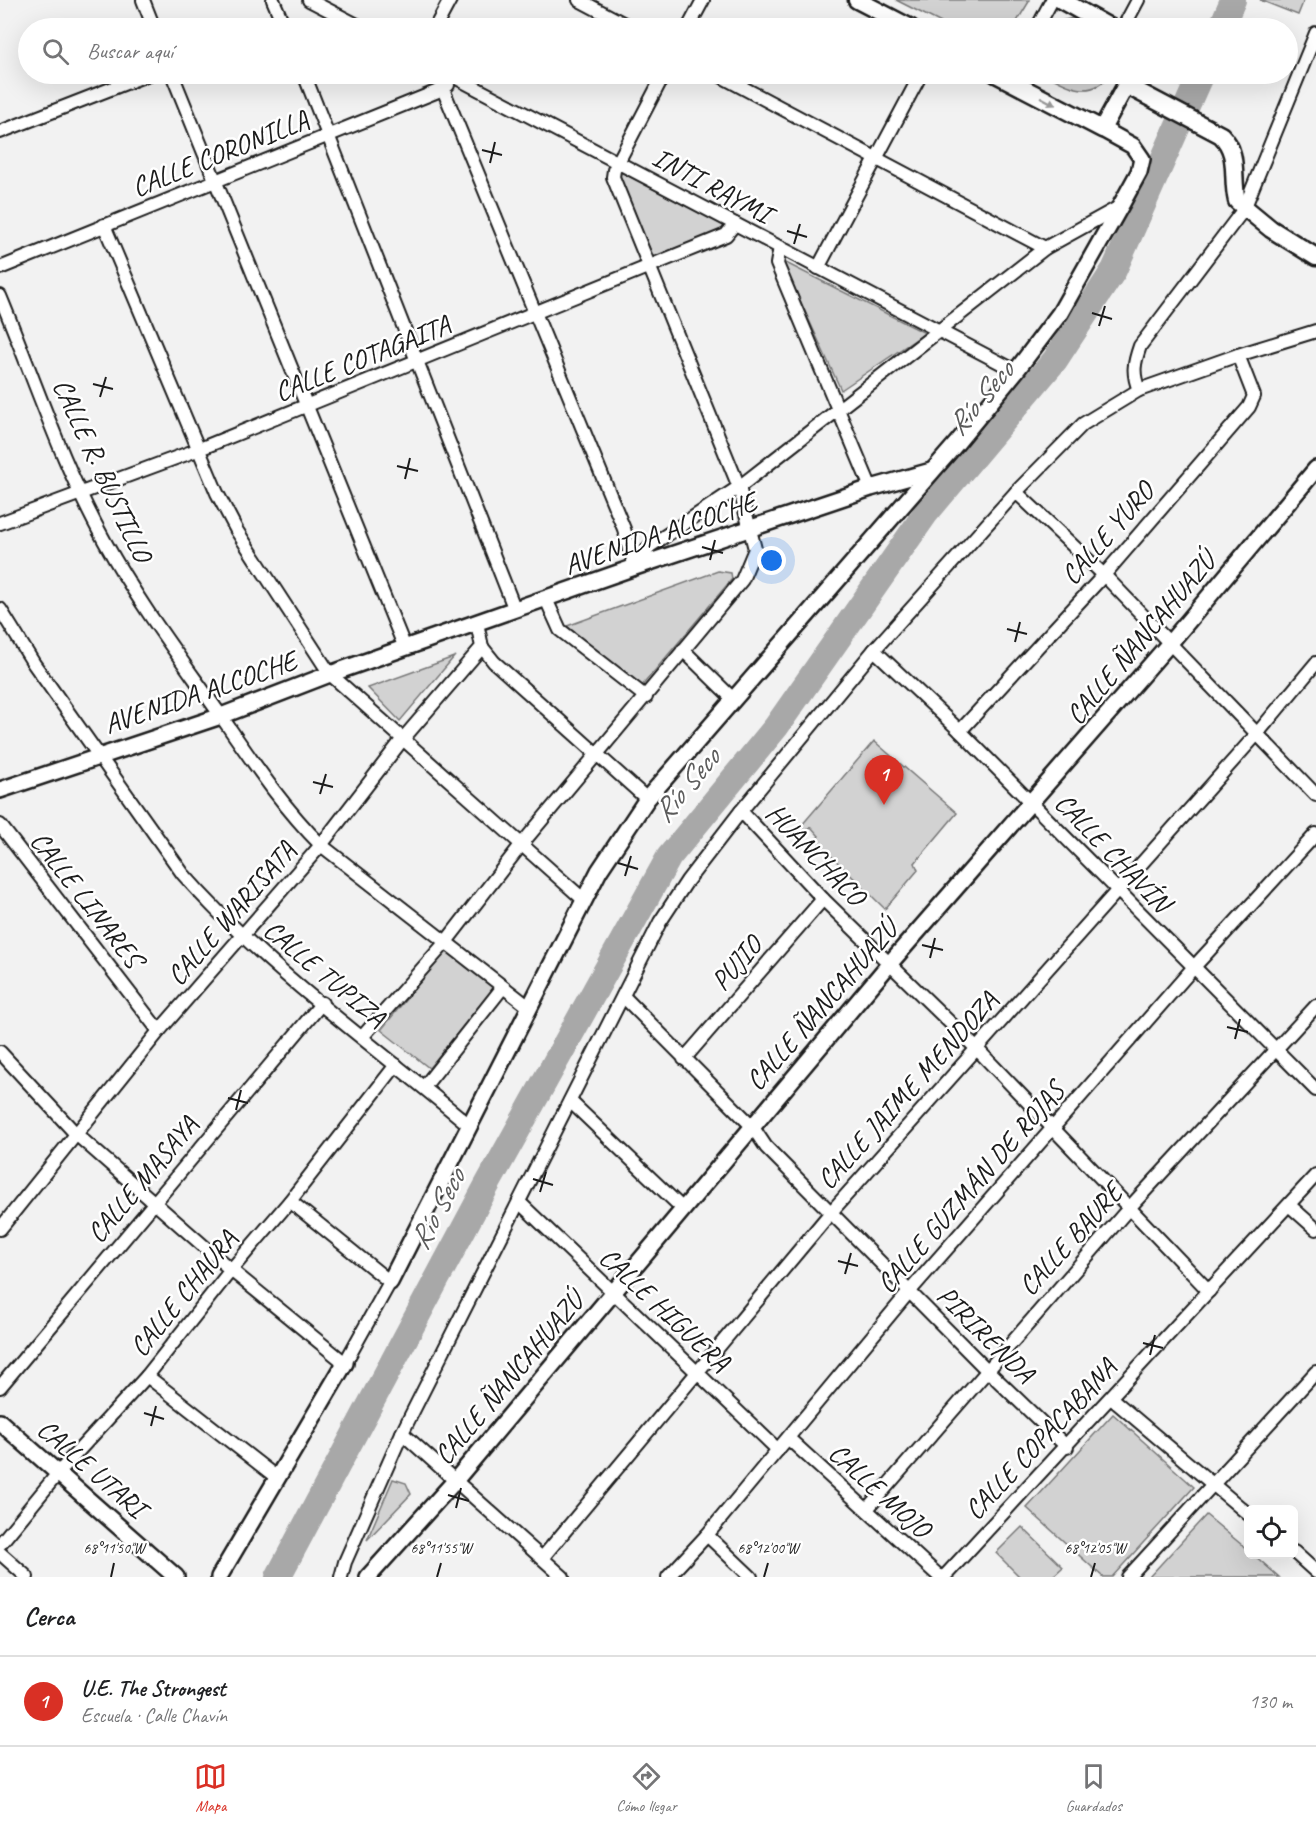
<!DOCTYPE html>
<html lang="es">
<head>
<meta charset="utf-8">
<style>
  body { margin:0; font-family:Caveat,sans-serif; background:#f6f6f6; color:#202124 }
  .controls { position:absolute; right:18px; bottom:18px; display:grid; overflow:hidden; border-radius:9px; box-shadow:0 6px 24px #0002 }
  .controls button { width:54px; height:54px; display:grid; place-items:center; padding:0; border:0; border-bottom:2px solid #e0e0e0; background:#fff; color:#202124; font:30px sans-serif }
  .you { position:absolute; left:772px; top:561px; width:21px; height:21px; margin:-15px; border:4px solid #fff; border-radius:50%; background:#1a73e8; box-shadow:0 0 0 9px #1a73e833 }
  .badge { display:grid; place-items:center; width:39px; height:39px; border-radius:50%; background:#d93025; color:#fff; font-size:20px; font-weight:700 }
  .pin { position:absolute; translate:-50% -50px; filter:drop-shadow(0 2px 3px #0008) }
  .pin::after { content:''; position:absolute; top:32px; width:21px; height:18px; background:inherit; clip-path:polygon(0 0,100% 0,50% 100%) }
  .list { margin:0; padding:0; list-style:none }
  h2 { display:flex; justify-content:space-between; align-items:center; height:78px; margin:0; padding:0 24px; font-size:26px }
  h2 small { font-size:20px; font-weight:400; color:#757577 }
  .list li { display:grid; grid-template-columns:39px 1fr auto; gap:18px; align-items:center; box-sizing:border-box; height:90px; padding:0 24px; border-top:2px solid #e0e0e0 }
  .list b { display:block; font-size:22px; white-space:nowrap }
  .list p { margin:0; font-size:20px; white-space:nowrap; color:#757577 }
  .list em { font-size:20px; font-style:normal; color:#757577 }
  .icon { flex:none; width:33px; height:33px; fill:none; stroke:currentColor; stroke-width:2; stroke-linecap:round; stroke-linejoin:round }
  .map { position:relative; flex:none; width:1316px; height:1577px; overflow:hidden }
  .search { position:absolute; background:#fff; box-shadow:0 6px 24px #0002; left:18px; right:18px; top:18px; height:66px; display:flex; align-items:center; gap:15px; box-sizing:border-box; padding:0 21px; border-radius:33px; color:#757577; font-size:22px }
  .sheet { height:168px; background:#fff }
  nav { display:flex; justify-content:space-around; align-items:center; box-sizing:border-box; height:84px; border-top:2px solid #e0e0e0; background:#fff; font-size:16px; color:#757577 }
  nav a { display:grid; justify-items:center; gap:3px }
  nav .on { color:#d93025 }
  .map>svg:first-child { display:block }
</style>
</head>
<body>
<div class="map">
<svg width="1316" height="1577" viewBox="0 0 1316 1577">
  <rect width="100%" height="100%" fill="#f2f2f2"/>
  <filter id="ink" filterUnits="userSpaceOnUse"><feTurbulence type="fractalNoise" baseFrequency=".0167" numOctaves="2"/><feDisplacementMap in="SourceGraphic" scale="12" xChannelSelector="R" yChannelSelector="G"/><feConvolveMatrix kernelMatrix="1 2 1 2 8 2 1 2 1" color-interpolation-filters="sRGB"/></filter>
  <g filter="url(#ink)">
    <g fill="#d2d2d2" stroke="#777" stroke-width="1.5">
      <polygon points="896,0 1030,0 1013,28 951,28"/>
      <polygon points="1260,0 1304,0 1298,15"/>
      <polygon points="1073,18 1095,28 1045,28 1053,23"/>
      <path d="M 1045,74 L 1110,74 C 1091,101 1067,86 1045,74 Z"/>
      <polygon points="617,170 729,228 654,259"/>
      <polygon points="782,261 925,333 841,390"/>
      <polygon points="718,571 731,573 732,579 641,687 567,626"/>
      <polygon points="454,657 400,721 368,688"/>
      <polygon points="874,741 957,813 915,863 918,870 885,909 815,840 819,836 811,827 805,831 801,826"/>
      <polygon points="447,949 495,987 429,1068 381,1030"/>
      <polygon points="1113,1414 1194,1487 1112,1577 1103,1577 1027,1508"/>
      <polygon points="393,1479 406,1483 411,1494 367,1540"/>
      <polygon points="1206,1515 1248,1550 1248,1554 1254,1555 1279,1577 1149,1577"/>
      <polygon points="1022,1527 1063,1567 1052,1577 1020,1577 996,1553"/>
    </g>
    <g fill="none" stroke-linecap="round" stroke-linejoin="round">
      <g stroke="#a8a8a8" stroke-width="26">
        <polyline points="1221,28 1233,0"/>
        <polyline points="278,1577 486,1187 669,857 776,727 926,513 1055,360 1114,270 1201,74"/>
      </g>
      <defs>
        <g id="minor">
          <polyline points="143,0 154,28"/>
          <polyline points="273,0 285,28"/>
          <polyline points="309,0 363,28"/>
          <polyline points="579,0 632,28"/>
          <polyline points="435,28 450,0"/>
          <polyline points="688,28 703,0"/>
          <polyline points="1037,28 1052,0"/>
          <polyline points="1123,28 1138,0"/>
          <polyline points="172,74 405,648"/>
          <polyline points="304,74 515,610"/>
          <polyline points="449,74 1016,371"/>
          <polyline points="717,74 1045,248"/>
          <polyline points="443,89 624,529 635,567"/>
          <polyline points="0,132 149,74"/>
          <polyline points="104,225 217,493 237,531 330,674 584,900"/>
          <polyline points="780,247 777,264 871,488"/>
          <polyline points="0,268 443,89 448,85"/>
          <polyline points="818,268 921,74"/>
          <path d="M 0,296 C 34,378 62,465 105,542 C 139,604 181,659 221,716 C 253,762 282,806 321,845 L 529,1007"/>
          <path d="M 1139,390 C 1132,373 1134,363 1140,346 L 1244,209 L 1316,33"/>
          <polyline points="1016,492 1104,575 1316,795"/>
          <polyline points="0,523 197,450 726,235 735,224"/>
          <polyline points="635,567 650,546 739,487 1045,248 1121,206"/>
          <polyline points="546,599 560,630 646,697"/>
          <path d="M 0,609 L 34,664 L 183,874 C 265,968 373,1044 469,1125"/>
          <polyline points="482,647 494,662 647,799"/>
          <polyline points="683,650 733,699"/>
          <polyline points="874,650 960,731 1316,1090"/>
          <polyline points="960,731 1104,575 1249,407 1254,396 1238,355"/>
          <polyline points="741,811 823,899 976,1048 1209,1291"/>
          <polyline points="0,825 159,1031"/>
          <polyline points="623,996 752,1126 766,1147 986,1369 1067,1447"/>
          <polyline points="363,1036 445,943 521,845 742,580 755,549 739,487 613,177 614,170 664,74"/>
          <polyline points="0,1052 76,1134 231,1270 345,1363 390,1282 290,1201"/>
          <polyline points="684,1059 823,899"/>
          <polyline points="424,1087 503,987"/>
          <polyline points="570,1101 684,1210"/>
          <polyline points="519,1202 778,1450"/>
          <polyline points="1289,1205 1316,1229"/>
          <polyline points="0,1229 159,1031 321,845 402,740 482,647 477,623"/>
          <polyline points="147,1376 276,1477"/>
          <polyline points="0,1387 322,1003"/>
          <polyline points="1111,1398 1248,1514"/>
          <polyline points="402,1433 563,1577"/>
          <polyline points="788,1438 940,1577"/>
          <polyline points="867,1509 1130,1207 1316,1006"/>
          <polyline points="707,1535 751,1577"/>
          <polyline points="0,1544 59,1472 147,1376 231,1270 290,1201 396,1065"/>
          <polyline points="1294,1552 1316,1572"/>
          <polyline points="0,1553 27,1577"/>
          <polyline points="543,1557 832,1211 1256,735 1316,663"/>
          <polyline points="341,1577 345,1562 402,1433 660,922 687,881 741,811 874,650 1016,492 1083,424 1139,390 1238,355 1316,331"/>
          <polyline points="668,1577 707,1535 909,1292 1193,968 1316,834"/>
          <polyline points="944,1577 1316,1175"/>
          <polyline points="1128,1577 1316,1372"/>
        </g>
        <g id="tertiary">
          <polyline points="0,790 221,716 330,674 635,567 871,488 931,471"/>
          <polyline points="390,1282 599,871 647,799 956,444 1016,371 1060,313 1121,205 1139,172 1142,159 1133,146 1102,129"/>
          <polyline points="0,1422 176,1577"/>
          <polyline points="219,1577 345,1363"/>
          <polyline points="368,1577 454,1482 891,962 1169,644 1316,469"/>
        </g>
        <g id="secondary">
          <polyline points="857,0 911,28"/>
          <polyline points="1061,0 1111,28"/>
          <polyline points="996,74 1102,129 1126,85 1128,74"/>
          <path d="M 1126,85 L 1221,135 C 1240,154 1231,177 1237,201 L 1271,229 L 1316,257"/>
        </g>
      </defs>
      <use href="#minor" stroke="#1c1c1c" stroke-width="16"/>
      <use href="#tertiary" stroke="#1c1c1c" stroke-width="20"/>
      <use href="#secondary" stroke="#1c1c1c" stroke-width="21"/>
      <use href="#minor" stroke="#fff" stroke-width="12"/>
      <use href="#tertiary" stroke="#fff" stroke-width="15"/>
      <use href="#secondary" stroke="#fff" stroke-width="16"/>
    </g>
    <defs><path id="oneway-solid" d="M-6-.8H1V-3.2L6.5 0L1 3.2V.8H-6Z" transform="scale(1.5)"/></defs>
    <use fill="#999" href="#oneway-solid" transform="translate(1048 101) rotate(28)"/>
  </g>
  <path fill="none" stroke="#1c1c1c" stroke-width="2" d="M 482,150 L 502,155M 490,163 L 495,142M 787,231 L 807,237M 794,244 L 800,224M 1092,313 L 1112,319M 1099,326 L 1105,306M 93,384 L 113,389M 100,397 L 106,377M 397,466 L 418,471M 405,479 L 410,458M 702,547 L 723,553M 710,560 L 715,540M 1007,629 L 1027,634M 1015,642 L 1020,622M 313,782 L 333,787M 320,794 L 326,774M 618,863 L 638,869M 625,876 L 631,856M 922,945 L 943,950M 930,958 L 935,938M 1227,1027 L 1248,1032M 1235,1039 L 1240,1019M 228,1098 L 248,1103M 236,1110 L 241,1090M 533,1179 L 553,1185M 540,1192 L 546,1172M 838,1261 L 858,1266M 845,1274 L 851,1253M 1143,1343 L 1163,1348M 1150,1355 L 1155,1335M 144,1413 L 164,1419M 151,1426 L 156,1406M 448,1495 L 469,1501M 456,1508 L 461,1488M 111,1577 L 114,1563M 437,1577 L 441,1563M 764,1577 L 768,1563M 1091,1577 L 1095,1563"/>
  <g text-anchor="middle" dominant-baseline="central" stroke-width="5" stroke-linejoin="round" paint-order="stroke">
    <g font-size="28" fill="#1c1c1c" stroke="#fff">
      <text transform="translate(220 153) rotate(-22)">CALLE CORONILLA</text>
      <text transform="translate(712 185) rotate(28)">INTI RAYMI</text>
      <text transform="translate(362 358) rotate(-22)">CALLE COTAGAITA</text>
      <text transform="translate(103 470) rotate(65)">CALLE R. BUSTILLO</text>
      <text transform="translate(660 533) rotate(-19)">AVENIDA ALCOCHE</text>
      <text transform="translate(1107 533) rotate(-49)">CALLE YURO</text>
      <text transform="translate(1140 638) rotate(-50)">CALLE ÑANCAHUAZÚ</text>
      <text transform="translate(200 692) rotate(-19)">AVENIDA ALCOCHE</text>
      <text transform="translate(1113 852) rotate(46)">CALLE CHAVÍN</text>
      <text transform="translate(816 854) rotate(46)">HUANCHACO</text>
      <text transform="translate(87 899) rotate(52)">CALLE LINARES</text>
      <text transform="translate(231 913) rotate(-49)">CALLE WARISATA</text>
      <text transform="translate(736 963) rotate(-49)">PUJIO</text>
      <text transform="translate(325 973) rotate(40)">CALLE TUPIZA</text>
      <text transform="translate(821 1005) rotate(-49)">CALLE ÑANCAHUAZÚ</text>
      <text transform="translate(907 1090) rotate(-48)">CALLE JAIME MENDOZA</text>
      <text transform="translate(142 1179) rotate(-50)">CALLE MASAYA</text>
      <text transform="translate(970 1187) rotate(-49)">CALLE GUZMÁN DE ROJAS</text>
      <text transform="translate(1070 1239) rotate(-48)">CALLE BAURE</text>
      <text transform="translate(183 1293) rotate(-51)">CALLE CHAURA</text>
      <text transform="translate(665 1309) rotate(43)">CALLE HIGUERA</text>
      <text transform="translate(986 1334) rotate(45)">PIRIRENDA</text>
      <text transform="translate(508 1378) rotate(-50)">CALLE ÑANCAHUAZÚ</text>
      <text transform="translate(1040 1439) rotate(-47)">CALLE COPACABANA</text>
      <text transform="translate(92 1468) rotate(41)">CALLE UTARI</text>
      <text transform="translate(880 1490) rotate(42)">CALLE MOJO</text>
    </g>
    <g font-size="30" font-style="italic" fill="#5b5b5b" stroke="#fff">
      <text transform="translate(980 398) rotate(-50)">Río Seco</text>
      <text transform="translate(686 785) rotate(-50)">Río Seco</text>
      <text transform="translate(437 1209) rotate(-62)">Río Seco</text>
    </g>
  </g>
  <g font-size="15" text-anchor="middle" fill="#1c1c1c" stroke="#fff" stroke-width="5" stroke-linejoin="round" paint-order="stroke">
    <text x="114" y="1553">68°11'50"W</text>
    <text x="441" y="1553">68°11'55"W</text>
    <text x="768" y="1553">68°12'00"W</text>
    <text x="1095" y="1553">68°12'05"W</text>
  </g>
</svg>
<div class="controls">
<button><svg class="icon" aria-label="locate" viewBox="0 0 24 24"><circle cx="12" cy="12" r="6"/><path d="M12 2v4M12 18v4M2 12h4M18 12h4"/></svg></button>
</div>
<div class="you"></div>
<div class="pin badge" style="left:884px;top:805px">1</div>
<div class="search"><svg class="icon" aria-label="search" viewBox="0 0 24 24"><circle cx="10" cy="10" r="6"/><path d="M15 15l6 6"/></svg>Buscar aquí</div>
</div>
<section class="sheet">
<h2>Cerca<small></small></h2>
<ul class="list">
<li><span class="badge">1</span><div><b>U.E. The Strongest</b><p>Escuela · Calle Chavín</p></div><em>130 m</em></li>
</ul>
</section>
<nav>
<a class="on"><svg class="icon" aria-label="map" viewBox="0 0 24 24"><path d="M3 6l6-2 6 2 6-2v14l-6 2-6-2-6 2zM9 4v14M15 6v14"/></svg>Mapa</a>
<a><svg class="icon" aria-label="directions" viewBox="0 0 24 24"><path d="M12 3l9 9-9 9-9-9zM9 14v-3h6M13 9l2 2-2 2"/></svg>Cómo llegar</a>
<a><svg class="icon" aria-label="saved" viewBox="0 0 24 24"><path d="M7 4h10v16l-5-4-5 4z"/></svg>Guardados</a>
</nav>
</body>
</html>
